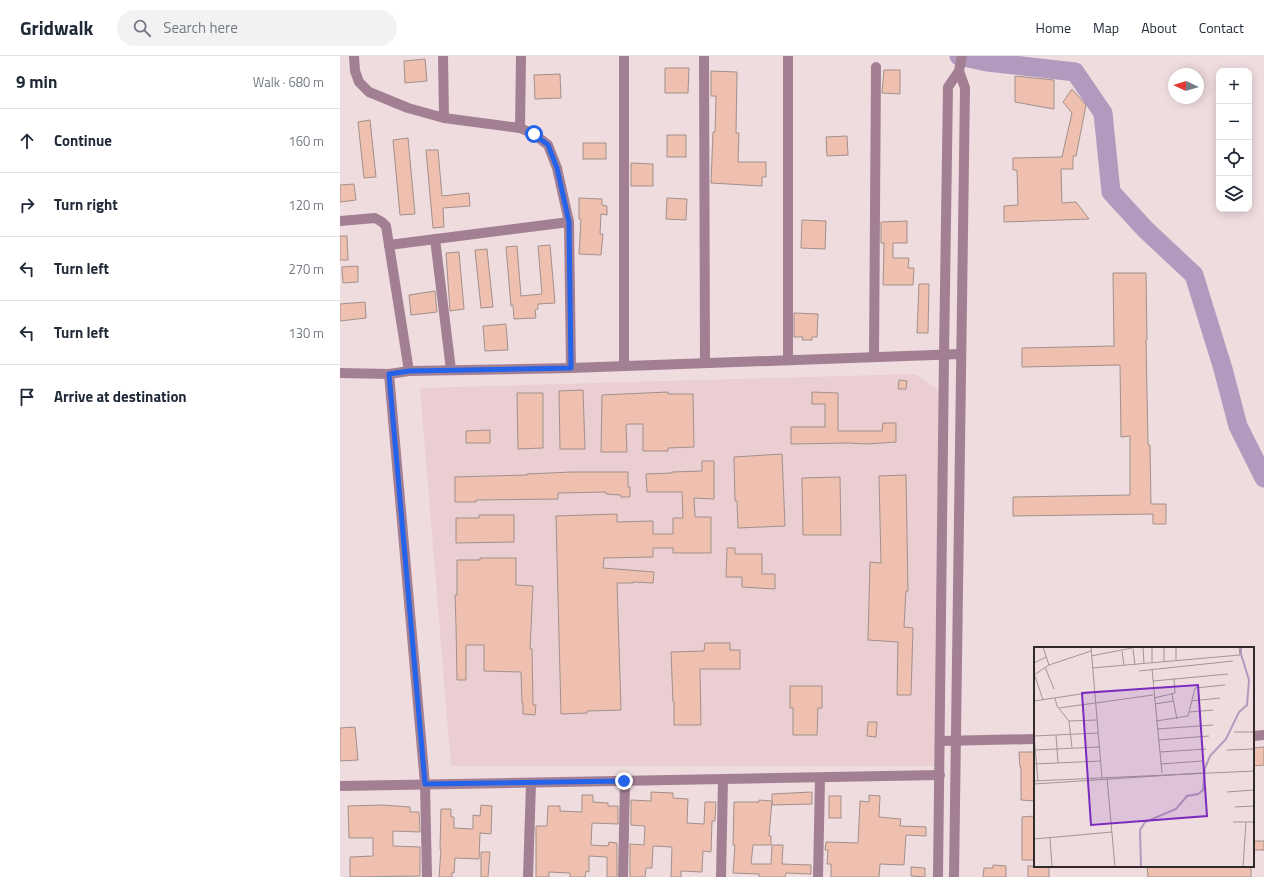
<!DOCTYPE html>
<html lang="en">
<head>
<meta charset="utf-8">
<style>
  body { margin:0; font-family:"Titillium Web",sans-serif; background:#f2f2f3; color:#1f2937 }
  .controls { position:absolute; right:12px; top:12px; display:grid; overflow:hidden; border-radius:8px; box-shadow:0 2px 10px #0003 }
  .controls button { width:36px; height:36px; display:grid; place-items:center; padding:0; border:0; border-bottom:1px solid #e0e1e3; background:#fff; color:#1f2937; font:20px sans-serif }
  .compass { position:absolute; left:828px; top:12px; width:36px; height:36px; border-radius:50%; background:#fff; box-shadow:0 2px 10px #0003; rotate:274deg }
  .stop { position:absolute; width:12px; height:12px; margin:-9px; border:3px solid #2563eb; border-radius:50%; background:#fff }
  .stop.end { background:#2563eb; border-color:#fff; box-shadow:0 1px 4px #0008 }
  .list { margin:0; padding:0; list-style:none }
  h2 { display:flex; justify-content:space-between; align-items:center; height:52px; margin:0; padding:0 16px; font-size:17px }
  h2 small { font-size:13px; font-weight:400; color:#747a83 }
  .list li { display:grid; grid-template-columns:26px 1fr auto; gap:12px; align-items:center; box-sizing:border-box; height:64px; padding:0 16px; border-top:1px solid #e0e1e3 }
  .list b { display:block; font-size:15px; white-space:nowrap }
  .list em { font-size:13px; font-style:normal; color:#747a83 }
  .icon { flex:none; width:22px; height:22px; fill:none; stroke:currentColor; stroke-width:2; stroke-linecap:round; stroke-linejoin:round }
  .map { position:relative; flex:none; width:924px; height:821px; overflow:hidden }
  header { display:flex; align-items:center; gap:24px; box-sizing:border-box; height:56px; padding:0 20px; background:#fff; border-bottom:1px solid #e0e1e3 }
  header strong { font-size:19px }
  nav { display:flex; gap:22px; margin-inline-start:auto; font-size:14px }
  .search { width:280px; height:36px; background:#f2f2f3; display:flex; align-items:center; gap:10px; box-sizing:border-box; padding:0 14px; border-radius:22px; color:#747a83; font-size:15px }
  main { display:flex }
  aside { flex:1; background:#fff }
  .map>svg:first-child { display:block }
</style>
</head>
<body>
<header>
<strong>Gridwalk</strong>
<div class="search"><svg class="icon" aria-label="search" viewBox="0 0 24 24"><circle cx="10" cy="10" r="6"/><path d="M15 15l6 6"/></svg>Search here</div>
<nav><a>Home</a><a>Map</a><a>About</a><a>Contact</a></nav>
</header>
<main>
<aside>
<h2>9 min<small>Walk · 680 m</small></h2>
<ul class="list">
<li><svg class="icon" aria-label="ahead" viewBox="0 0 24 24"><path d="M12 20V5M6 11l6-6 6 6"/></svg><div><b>Continue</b></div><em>160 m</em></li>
<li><svg class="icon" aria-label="right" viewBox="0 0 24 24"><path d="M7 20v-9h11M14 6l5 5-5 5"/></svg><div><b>Turn right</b></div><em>120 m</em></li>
<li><svg class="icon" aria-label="left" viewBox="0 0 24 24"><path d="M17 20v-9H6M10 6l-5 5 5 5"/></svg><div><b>Turn left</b></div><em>270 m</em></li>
<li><svg class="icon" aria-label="left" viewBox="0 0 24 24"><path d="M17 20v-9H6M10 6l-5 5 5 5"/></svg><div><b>Turn left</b></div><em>130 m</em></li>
<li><svg class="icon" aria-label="arrive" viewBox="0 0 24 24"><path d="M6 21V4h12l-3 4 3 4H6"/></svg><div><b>Arrive at destination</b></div></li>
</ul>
</aside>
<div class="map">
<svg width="924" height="821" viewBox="0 0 924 821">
  <rect width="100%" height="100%" fill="#efdcde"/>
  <polygon fill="#eaced1" points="575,318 596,332 602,350 596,710 111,710 80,332"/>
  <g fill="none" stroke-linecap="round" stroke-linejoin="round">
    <polyline stroke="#b29abf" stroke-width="19" points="619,0 647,6 735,16 763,57 771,136 805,173 854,219 883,313 898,370 924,422"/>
  </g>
  <g fill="#efbfb0" stroke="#a1918b">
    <polygon points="85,3 87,25 65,27 64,5"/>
    <polygon points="325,12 349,12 348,37 325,37"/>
    <polygon points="544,14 560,14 560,38 542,37"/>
    <polygon points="371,15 397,16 396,77 399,77 398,106 426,106 426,121 422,121 422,130 371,127 373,76 375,76 376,40 371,40"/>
    <polygon points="220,18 221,42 195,43 194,19"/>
    <polygon points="675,20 714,24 714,53 675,46"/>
    <polygon points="732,33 746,49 736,100 733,100 733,113 721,113 722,147 736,146 749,163 664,166 664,150 678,149 677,114 673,114 673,102 722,101 732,57 723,46"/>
    <polygon points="30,64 36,121 24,122 18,66"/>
    <rect x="327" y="79" width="19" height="22"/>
    <polygon points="507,80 508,99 487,100 486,81"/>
    <polygon points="68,82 75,158 60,159 53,84"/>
    <rect x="243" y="87" width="23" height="16"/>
    <polygon points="86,94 98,94 102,140 129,137 130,150 103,152 104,171 93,172"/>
    <polygon points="291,107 313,108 313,130 291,130"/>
    <polygon points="14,128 16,144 0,146 0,129"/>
    <polygon points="239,142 262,143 262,149 267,150 267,159 261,158 260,178 263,178 261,199 239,198 241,164 239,163"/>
    <polygon points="327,142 347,143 346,164 326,163"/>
    <polygon points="462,164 486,165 485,193 461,192"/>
    <polygon points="567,165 567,187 553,187 553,202 569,202 568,212 574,212 573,229 543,229 544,187 541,187 541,166"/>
    <polygon points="0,180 7,180 8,204 0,204"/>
    <polygon points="210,189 215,247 198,248 198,253 195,254 196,262 174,263 173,249 171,250 166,191 177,190 181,240 202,238 198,190"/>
    <polygon points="147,193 153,251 141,252 135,194"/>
    <polygon points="119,196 124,253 110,255 106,197"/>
    <polygon points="18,210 18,226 3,227 2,211"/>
    <polygon points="773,217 806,217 807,284 806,284 808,389 810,389 811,448 826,448 826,468 813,468 813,458 673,460 673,441 790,439 790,380 781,381 780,309 682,311 682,292 774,290"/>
    <polygon points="579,228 589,228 588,277 577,277"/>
    <polygon points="95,235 97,256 71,259 69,239"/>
    <polygon points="25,246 26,262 0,265 0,248"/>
    <polygon points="454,257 478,258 477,281 472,281 472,284 462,284 463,281 454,281"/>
    <polygon points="166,268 168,294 145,295 143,270"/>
    <polygon points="559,324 567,325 566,333 558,333"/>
    <polygon points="243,334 245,393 220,393 219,335"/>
    <polygon points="328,336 328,338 353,338 354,391 328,392 328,395 303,395 303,368 288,368 286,369 287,396 261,396 262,339"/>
    <polygon points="472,336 498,337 498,375 542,375 543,367 556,367 556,386 527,388 508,387 451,388 451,371 485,371 485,348 472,348"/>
    <polygon points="177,337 203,337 203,392 178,393"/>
    <polygon points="150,374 150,387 126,387 126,375"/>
    <polygon points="442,398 445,470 398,472 397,445 395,445 394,401"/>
    <polygon points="362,405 374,405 374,443 354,442 355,461 371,461 371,497 333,497 333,492 313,492 313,501 264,502 263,512 314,516 313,527 293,526 293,527 277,527 281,654 247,655 247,657 221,658 216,460 277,458 277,466 313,465 313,478 333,478 333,462 343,462 342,436 307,436 306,418 332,417 332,416 362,415"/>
    <polygon points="232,416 288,416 288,431 290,431 290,441 281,441 281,439 266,438 266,436 218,437 218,443 136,444 136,446 115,446 115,421 187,419 187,418"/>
    <polygon points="566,419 568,535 566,535 564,571 573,572 571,639 557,639 558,586 528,584 530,506 541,507 539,420"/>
    <polygon points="500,421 501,479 463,479 462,422"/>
    <polygon points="139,459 174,459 174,486 116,487 116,462 139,462"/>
    <polygon points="387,492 395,492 395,498 422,498 422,518 435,518 435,533 402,531 402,521 386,521"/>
    <polygon points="140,502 176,502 176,529 193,530 190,593 192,593 193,649 196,649 195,659 183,658 183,647 182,647 181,616 144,615 144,589 126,589 126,624 117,624 116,569 115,539 117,539 117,504 140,504"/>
    <polygon points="365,587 390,587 390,594 400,594 400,613 360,613 361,669 334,669 334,646 333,646 331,596 364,595"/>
    <polygon points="450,630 482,630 482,652 478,652 477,679 453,679 453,652 450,652"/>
    <polygon points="528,666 537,666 536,681 527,680"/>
    <polygon points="15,671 18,704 0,705 0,672"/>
    <polygon points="924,691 924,709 913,710 913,692"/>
    <polygon points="679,696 695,696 695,745 681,744 681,711 680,711"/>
    <polygon points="311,736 333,737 333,742 348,743 347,767 364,768 365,746 376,746 375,765 372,765 371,796 363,795 362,816 341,815 341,821 331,821 332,791 313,790 312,812 306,812 305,821 290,821 290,788 304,789 305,770 291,769 291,744 311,745"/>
    <polygon points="472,736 472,748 432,749 432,738"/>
    <polygon points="242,739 253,739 253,746 268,747 268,750 278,750 278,768 252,767 251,789 268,790 269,786 277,787 277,821 267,821 267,801 249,800 249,816 246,815 245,821 230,821 230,817 209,816 209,821 196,821 196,770 207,770 208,750 220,750 220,755 242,756"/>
    <polygon points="529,739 540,740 539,761 561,763 560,770 586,771 586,780 566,779 564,809 540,808 539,821 491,821 491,808 487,808 488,794 485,794 486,786 518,787 520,745 529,746"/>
    <rect x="489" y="740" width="12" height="22"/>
    <polygon points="419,744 432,745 429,780 431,780 431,789 413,789 411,808 431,808 432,789 443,789 442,808 471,809 471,818 446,817 445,821 419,821 419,818 393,817 395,789 393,789 394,746 419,746"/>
    <polygon points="42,749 70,751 70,756 79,756 80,776 53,775 53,790 80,791 80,820 10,821 10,801 33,800 33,782 9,782 8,750"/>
    <polygon points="141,749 152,750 151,778 140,777 139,803 115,802 114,817 112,816 112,821 99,821 101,793 100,793 101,753 111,753 111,761 114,761 114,772 133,773 133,759 140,760"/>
    <polygon points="695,760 695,804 682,804 682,761"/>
    <rect x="914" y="785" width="10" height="9"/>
    <polygon points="141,796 150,796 148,821 141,821"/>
    <polygon points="653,809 666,810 666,821 643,821 644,812 653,812"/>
    <rect x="688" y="810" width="21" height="11"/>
    <polygon points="807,810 911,810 911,821 808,821"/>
    <polygon points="571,811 585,812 585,821 571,820"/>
  </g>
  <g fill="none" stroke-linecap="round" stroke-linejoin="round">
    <g stroke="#a37f94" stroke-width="10">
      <polyline points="14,0 15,15 19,26 29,36 68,52 104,62 180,72 194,78 208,89 217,112 229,166 231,312"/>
      <polyline points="103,0 104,62"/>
      <polyline points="284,0 284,310"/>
      <polyline points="364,0 365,307"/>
      <polyline points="180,72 181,0"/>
      <polyline points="0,165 35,162 42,166 46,170 69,315"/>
      <polyline points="95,183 111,314"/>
      <polyline points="49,189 229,166"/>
      <polyline points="534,301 536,11"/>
      <polyline points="448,304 448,0"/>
      <polyline points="0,317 49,318 69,315 231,312 621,298"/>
      <polyline points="49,318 85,728 87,821"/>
      <polyline points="913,680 924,679"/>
      <polyline points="600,685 695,683"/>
      <polyline points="0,730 600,719"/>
      <polyline points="188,821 191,727"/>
      <polyline points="283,821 285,725"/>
      <polyline points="381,821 383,724"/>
      <polyline points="478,821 480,722"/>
      <polyline points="598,821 604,299 608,31 619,15 622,0"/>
      <polyline points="614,821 625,32 619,15"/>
    </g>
  </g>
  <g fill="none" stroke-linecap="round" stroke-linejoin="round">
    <polyline stroke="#2563eb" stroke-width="5" points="194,78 208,89 217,112 229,166 231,312 69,315 49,318 85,728 284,725"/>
  </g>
  <g transform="translate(694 591)">
    <rect width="220" height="220" fill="#efdcde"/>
    <path fill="none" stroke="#b29abf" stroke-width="2" d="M 107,220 L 106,183 L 111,175 L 142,162 L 153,149 L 164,147 L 169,143 L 171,121 L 176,109 L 192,92 L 205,65 L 213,58 L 215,33 L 207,7 L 207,0"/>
    <path fill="none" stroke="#a39596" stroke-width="1" d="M 9,0 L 15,18M 57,0 L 68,131M 109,0 L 110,17M 118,0 L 118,16M 130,0 L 130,15M 142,0 L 142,14M 99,2 L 101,18M 88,4 L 90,18M 57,9 L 103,0M 0,16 L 12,10M 11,20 L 20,42M 58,21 L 206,8 L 205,0M 118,22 L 128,126M 105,24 L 199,14M 0,28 L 15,18 L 57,4M 1,29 L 9,53M 119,34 L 194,27M 138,47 L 143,72M 21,51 L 23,59 L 35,74 L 38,101M 120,51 L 141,46 L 140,31M 0,54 L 60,45M 157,54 L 186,51M 121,57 L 139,54M 25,61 L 119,48M 156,65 L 179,63M 35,74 L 63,73M 122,74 L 154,69 L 161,41 L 191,38M 123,82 L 179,78M 200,85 L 220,85M 22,88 L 24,116M 124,93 L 175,89M 1,103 L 65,100M 193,103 L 220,102M 126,105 L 172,102M 0,117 L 67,114M 127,117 L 168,114M 73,131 L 81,220M 0,134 L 220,124M 4,134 L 0,89 L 64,86M 0,137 L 168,126M 193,145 L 220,143M 201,160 L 220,159M 199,175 L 220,175M 16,191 L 18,220M 0,192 L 78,185M 209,220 L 212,175"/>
    <path fill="#7b2cbf" fill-opacity="0.15" stroke="#7b2cbf" stroke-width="2" d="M 164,38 L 173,169 L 57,178 L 48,46 Z"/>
    <rect width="220" height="220" fill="none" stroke="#312a2b" stroke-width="2"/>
  </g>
</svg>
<div class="controls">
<button>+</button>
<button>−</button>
<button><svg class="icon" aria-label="locate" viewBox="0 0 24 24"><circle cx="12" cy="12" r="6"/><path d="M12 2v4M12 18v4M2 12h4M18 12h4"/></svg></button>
<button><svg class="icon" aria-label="layers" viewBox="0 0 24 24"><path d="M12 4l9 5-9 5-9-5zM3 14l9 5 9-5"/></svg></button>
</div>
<svg class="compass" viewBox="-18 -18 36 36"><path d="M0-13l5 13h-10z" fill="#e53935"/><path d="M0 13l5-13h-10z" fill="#747a83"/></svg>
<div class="stop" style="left:194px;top:78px"></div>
<div class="stop end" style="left:284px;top:725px"></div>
</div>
</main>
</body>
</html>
